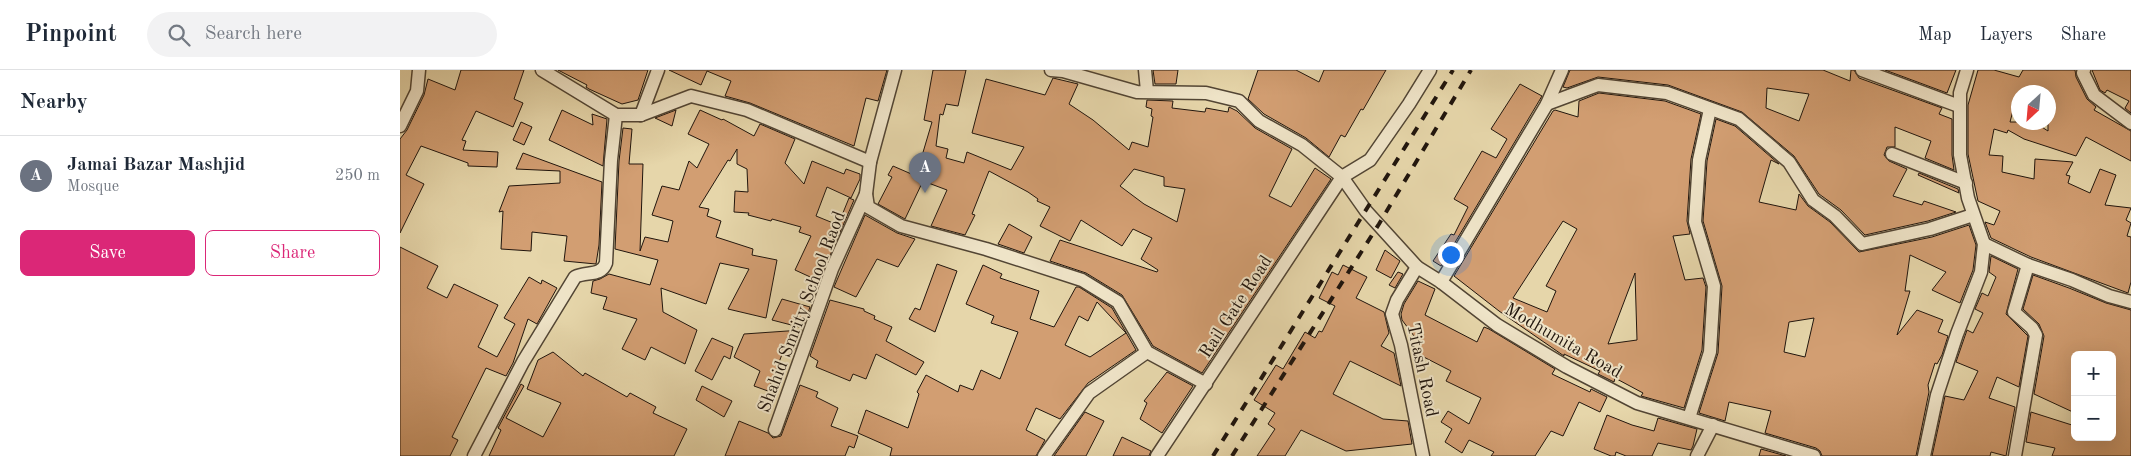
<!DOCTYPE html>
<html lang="en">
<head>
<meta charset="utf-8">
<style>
  body { margin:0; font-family:"Old Standard TT",serif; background:#f2f2f3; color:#1f2937 }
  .controls { position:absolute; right:15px; bottom:15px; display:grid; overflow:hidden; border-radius:8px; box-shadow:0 5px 20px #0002 }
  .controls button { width:45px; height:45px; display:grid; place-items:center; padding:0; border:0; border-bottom:1px solid #e0e1e3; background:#fff; color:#1f2937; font:25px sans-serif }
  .compass { position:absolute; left:1611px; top:15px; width:45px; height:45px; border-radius:50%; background:#fff; box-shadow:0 5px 20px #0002; rotate:206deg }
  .you { position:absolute; left:1050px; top:184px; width:18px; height:18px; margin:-12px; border:4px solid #fff; border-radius:50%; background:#1a73e8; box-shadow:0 0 0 8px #1a73e833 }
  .badge { display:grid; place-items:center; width:32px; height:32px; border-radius:50%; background:#db2777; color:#fff; font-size:16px; font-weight:700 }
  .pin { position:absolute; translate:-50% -41px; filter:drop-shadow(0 1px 2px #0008) }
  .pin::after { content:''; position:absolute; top:26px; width:18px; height:15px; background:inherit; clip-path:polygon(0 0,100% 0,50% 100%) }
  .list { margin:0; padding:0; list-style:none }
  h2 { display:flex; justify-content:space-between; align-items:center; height:65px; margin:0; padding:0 20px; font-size:21px }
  h2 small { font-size:16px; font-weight:400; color:#747a83 }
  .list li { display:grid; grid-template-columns:32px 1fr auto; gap:15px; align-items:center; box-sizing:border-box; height:80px; padding:0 20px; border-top:1px solid #e0e1e3 }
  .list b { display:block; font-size:19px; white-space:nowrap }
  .list p { margin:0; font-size:16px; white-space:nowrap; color:#747a83 }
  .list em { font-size:16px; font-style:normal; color:#747a83 }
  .actions { display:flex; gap:10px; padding:15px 20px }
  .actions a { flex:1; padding:11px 0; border:1px solid #db2777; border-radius:8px; text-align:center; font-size:18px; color:#db2777 }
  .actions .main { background:#db2777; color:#fff }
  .icon { flex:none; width:28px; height:28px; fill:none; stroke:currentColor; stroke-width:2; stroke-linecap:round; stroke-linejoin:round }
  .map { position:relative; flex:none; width:1731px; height:386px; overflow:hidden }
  header { display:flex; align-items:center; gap:30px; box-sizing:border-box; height:70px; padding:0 25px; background:#fff; border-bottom:1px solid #e0e1e3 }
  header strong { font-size:24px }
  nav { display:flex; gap:28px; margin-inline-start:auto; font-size:18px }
  .search { width:350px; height:45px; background:#f2f2f3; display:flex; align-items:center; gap:12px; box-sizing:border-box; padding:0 18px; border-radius:28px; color:#747a83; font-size:19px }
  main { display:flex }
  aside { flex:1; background:#fff }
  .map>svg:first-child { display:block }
</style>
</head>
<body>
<header>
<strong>Pinpoint</strong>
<div class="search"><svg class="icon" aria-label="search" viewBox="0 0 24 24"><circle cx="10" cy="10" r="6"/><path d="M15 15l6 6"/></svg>Search here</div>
<nav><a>Map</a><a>Layers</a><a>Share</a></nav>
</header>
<main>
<aside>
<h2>Nearby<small></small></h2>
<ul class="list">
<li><span class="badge" style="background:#6b7280">A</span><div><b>Jamai Bazar Mashjid</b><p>Mosque</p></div><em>250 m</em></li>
</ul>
<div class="actions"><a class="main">Save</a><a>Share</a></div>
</aside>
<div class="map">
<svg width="1731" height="386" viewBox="0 0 1731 386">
  <rect width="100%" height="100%" fill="#e6d6aa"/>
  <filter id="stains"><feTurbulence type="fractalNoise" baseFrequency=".004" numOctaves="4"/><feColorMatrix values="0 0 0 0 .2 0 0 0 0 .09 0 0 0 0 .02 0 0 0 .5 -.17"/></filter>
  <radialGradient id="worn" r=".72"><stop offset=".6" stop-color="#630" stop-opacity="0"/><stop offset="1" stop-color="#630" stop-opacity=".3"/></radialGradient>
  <g fill="#d29e72" stroke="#20150d" fill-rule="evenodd">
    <polygon points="61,0 124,0 114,29 123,33 113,57 76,41 62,70 66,71 63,80 98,82 97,97 68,96 68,93 21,76 6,105 24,114 0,163 0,69 7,60 24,25 28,9 55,20"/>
    <polygon points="158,0 248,0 238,30 222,34 189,19 186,17 187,15"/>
    <polygon points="269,0 487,0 478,31 466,28 454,76 350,33 325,26 331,11 307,1 301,15"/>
    <path d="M 533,0 L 566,0 L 558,36 L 546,34 L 543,45 L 540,44 L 536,76 L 548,79 L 546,88 L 564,93 L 567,82 L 611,100 L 624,77 L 572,63 L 586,9 L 645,25 L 653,8 L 678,14 L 669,34 L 693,50 L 729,80 L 732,72 L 748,77 L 753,47 L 751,46 L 752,39 L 746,37 L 747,30 L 773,31 L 772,38 L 805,42 L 806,38 L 828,42 L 829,37 L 837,41 L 855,58 L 892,79 L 869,126 L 891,137 L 915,98 L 931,109 L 802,303 L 753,276 L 722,225 L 686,203 L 650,191 L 660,170 L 757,202 L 758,200 L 741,189 L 752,168 L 733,159 L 722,176 L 681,150 L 670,171 L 640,156 L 650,137 L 637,131 L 638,129 L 628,122 L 589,101 L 572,144 L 575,145 L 565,165 L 531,156 L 547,120 L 523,111 L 505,149 L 478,134 L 492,107 L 488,105 L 493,96 L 516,106 L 532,52 L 524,50 ZM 734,99 L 764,107 L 764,116 L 785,119 L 777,152 L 744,134 L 720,116 Z"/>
    <polygon points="753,0 778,0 776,14 755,14"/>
    <polygon points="858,0 896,0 919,12 924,0 986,0 963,40 961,39 945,67 941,65 929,87 906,68 864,44 848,29"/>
    <path d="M 1170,0 L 1423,0 L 1450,11 L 1451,0 L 1454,0 L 1459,8 L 1542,38 L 1539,44 L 1552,49 L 1552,85 L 1554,100 L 1525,88 L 1531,71 L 1495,57 L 1495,77 L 1487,77 L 1484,85 L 1489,91 L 1507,99 L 1493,126 L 1522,135 L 1524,131 L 1556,142 L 1528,151 L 1465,165 L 1441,140 L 1419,124 L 1394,86 L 1342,42 L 1268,15 L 1198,7 L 1167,18 L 1163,17 ZM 1367,18 L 1409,24 L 1399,51 L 1366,38 Z"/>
    <polygon points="1485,0 1556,0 1547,23"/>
    <path d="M 1578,0 L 1594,0 L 1619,7 L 1623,0 L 1675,0 L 1676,7 L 1687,29 L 1696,37 L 1694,40 L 1731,61 L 1731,91 L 1686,67 L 1676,86 L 1624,69 L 1608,60 L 1607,63 L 1594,59 L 1589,85 L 1603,86 L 1602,102 L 1634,109 L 1635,89 L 1673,92 L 1666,105 L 1670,106 L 1668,113 L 1690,123 L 1700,99 L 1716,105 L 1705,135 L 1731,138 L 1726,150 L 1731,153 L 1727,166 L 1731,167 L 1731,212 L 1728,223 L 1631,187 L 1591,168 L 1585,152 L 1594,155 L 1600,141 L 1578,131 L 1568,84 L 1568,35 ZM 1618,22 L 1648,22 L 1648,61 L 1634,52 L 1610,52 Z"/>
    <polygon points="1692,0 1731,0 1731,43 1725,38 1729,31 1707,20 1705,23 1700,20"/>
    <polygon points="1120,14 1142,26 1041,196 1033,191 1051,164 1054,165 1068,137 1054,129 1082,81 1096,88 1107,69 1091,59"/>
    <path d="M 1199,23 L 1265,31 L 1301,44 L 1291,89 L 1287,151 L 1290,164 L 1273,166 L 1285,210 L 1303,208 L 1306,217 L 1302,280 L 1284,338 L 1241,326 L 1243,323 L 1215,308 L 1214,312 L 1198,304 L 1200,301 L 1164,284 L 1164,286 L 1099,241 L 1054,206 L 1153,41 L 1155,40 L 1178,47 L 1179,31 ZM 1163,151 L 1177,159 L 1146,216 L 1156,221 L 1147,242 L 1113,228 ZM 1235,203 L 1237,270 L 1208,274 Z"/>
    <polygon points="162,40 193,55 192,44 207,49 203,96 149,70"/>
    <polygon points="276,40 272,56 255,48"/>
    <polygon points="300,40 322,50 323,49 354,66 360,54 395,69 385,93 404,114 412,91 444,104 446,99 460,104 460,109 451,128 427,117 416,146 438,155 449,128 454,130 419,211 395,200 411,166 399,162 401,157 372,149 371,151 348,145 349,143 334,142 335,121 348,122 347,99 337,94 337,79 330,91 328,90 299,137 309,139 307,146 321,151 316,167 353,179 352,185 377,190 366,248 328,239 349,199 320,193 306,234 261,218 263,242 297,260 285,294 251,277 245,290 222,279 237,249 203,239 207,227 191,223 193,211 200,209 209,204 250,215 258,190 215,179 219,91 223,58 232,59 229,94 243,94 240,181 245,167 268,172 273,151 252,145 262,116 279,120 289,91 297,98 309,74 288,64"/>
    <path d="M 1316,49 L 1335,56 L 1379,94 L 1371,90 L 1359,132 L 1396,140 L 1399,124 L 1408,136 L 1430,152 L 1459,182 L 1532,167 L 1569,155 L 1576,175 L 1573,200 L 1560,233 L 1532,220 L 1546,202 L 1510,185 L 1505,221 L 1510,221 L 1497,265 L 1517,240 L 1543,250 L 1538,262 L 1548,266 L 1542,285 L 1537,294 L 1535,293 L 1528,315 L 1529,322 L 1516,386 L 1422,386 L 1420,381 L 1416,378 L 1365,363 L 1371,341 L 1329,332 L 1325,351 L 1299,343 L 1318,283 L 1322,216 L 1303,151 L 1307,91 ZM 1414,248 L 1405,287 L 1384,282 L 1389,252 Z"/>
    <polygon points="121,52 132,57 124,75 113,70"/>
    <polygon points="123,83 202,112 199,175 196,194 164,191 167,166 132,162 131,181 101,179 103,141 99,142 109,116 160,113 160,101 116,99"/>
    <polygon points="1519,103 1558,119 1559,123 1518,105"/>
    <polygon points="465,145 497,163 515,169 498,197 477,189 456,227 434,217"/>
    <polygon points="609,154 632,167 624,183 598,174"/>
    <polygon points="0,177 38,196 27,218 47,228 54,214 98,235 78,277 97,287 115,254 104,248 129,207 141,214 142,210 157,218 137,254 128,249 113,293 106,306 86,298 52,367 58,370 50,386 0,386"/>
    <polygon points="985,180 1000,191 991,208 976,200"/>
    <polygon points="1591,186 1618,199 1606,244 1628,266 1619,317 1597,307 1589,328 1615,337 1606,386 1591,382 1590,386 1532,386 1545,326 1564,330 1578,301 1556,292 1567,260 1573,263 1583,243 1575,239 1582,223 1588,226 1596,207 1589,202"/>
    <polygon points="537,194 557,201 535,262 509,249 515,238 520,240"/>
    <path d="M 583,195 L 602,204 L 600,208 L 639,221 L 630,249 L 654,257 L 676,217 L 679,217 L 712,238 L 736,280 L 688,313 L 660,349 L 636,338 L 626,360 L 645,370 L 636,386 L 490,386 L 492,378 L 458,363 L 466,340 L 508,358 L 519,324 L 517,322 L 526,305 L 558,322 L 560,315 L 573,320 L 581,300 L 600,309 L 618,262 L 591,253 L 594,246 L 566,234 ZM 697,232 L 726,263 L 690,287 L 665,275 L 679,246 L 688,251 Z"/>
    <polygon points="943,195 967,207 956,228 984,242 989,263 981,276 994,283 1001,316 950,291 933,324 983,349 1008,351 1012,374 946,381 901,360 885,386 857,386 875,359 868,354 875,343 854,330 876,295 883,299 905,262 915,268 919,261 922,262 935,236 919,228 932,202 938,205"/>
    <polygon points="998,202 1003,204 995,218 989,215"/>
    <polygon points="1633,205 1669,218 1706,233 1731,240 1731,386 1652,386 1655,378 1626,372 1631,342 1675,356 1675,367 1712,367 1712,285 1675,285 1675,343 1634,324 1644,266 1639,254 1623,239"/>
    <polygon points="1018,211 1035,219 1025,245 1077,272 1084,257 1089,259 1155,299 1152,304 1190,322 1191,319 1207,327 1200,342 1179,332 1163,366 1151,361 1135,386 1091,386 1094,382 1069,370 1062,383 1045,372 1052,359 1041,352 1048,341 1069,354 1081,328 1046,311 1051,301 1016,283 1020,274 1002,250 1001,244 1004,234"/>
    <polygon points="382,229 410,237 403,258 372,250"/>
    <polygon points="430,230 464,239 464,241 475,246 474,249 492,257 486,271 524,292 516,305 476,284 466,309 453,304 450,311 416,297 418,291 410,286"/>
    <polygon points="402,260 395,279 386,274 368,321 354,316 360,301 334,287 344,264"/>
    <polygon points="312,268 333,277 330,289 324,286 312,310 295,301"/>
    <polygon points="153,282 183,306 185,303 227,327 230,323 256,337 253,343 287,359 274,386 89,386 101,360 98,358 121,314 124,316 106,348 143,367 161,333 127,319 138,290"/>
    <polygon points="767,302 793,316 762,363 740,349 747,333 744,331"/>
    <polygon points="400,315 418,322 416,327 438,338 431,356 458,366 454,378 449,376 445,386 325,386 339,351 368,363 373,368 381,366"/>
    <polygon points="302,316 332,331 324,347 296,330"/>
    <polygon points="685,342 704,351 686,386 654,386"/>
    <polygon points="1207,345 1232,355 1254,361 1258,348 1297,359 1293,376 1291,380 1258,373 1252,386 1226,386 1216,382 1215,386 1211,386 1194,379"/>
    <polygon points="722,367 751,381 749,386 713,386"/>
    <polygon points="1361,379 1386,386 1359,386"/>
  </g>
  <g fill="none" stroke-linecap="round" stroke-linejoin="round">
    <defs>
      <g id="minor">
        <polyline points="142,0 216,45 241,45 291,26 347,40 470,92 495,0"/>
        <polyline points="651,0 663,1 737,22 806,23 839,31 859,51 902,75 942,107 966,141 1017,197 1041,212 1097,255 1167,297 1237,333 1414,386"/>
        <polyline points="745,0 747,21"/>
        <polyline points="1462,0 1559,36"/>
        <polyline points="1684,0 1683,3 1694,25 1731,53"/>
        <polyline points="1147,34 1198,15 1267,23 1339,49 1389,92 1413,130 1435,146 1462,174 1530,159 1573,145"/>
        <polyline points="241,45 258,0"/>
        <polyline points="0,56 17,21 19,0"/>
        <polyline points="1492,84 1566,113"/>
        <polyline points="466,124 470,92"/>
        <polyline points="1584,174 1628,195 1672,210 1709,226 1731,232"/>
        <polyline points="1017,197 997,230 992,244 1001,275 1023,386"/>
        <polyline points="1041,212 1147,34 1162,0"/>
        <polyline points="1289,348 1310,282 1314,216 1295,152 1299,90 1310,39"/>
        <polyline points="375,360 432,199 466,124 468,137 501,156 586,179 682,210 718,232 747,282 806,314"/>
        <path d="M 74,386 L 123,292 L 175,207 C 186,201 201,207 206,193 L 211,90 L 216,45"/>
        <polyline points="644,386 689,323 747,282"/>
        <polyline points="757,386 942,107 970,90 1009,34 1030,0"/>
        <polyline points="1297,386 1313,355"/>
        <polyline points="1524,386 1537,325 1557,264 1581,202 1584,174 1568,128 1560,85 1560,23 1567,0"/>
        <polyline points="1615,386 1636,265 1632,258 1614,242 1628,195"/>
      </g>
    </defs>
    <use href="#minor" stroke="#524534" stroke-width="15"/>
    <use href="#minor" stroke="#efe4c8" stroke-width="12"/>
    <g stroke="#20150d" stroke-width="4" stroke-dasharray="9 9" stroke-linecap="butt">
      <polyline points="813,386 1053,0"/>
      <polyline points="832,386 979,154 1071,0"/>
    </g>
  </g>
  <g text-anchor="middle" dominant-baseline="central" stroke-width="4" stroke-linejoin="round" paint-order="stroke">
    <g font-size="18" fill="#20150d" stroke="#efe4c8">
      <text transform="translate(836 237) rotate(-57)">Rail Gate Road</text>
      <text transform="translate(402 242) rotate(-69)">Shahid Smrity School Raod</text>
      <text transform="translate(1163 271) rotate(30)">Modhumita Road</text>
      <text transform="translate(1022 300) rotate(78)">Titash Road</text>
    </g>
  </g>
  <rect width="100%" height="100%" filter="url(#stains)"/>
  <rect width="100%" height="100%" fill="url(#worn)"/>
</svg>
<div class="controls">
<button>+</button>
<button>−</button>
</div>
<svg class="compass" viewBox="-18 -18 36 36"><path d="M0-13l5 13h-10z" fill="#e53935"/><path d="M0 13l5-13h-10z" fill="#747a83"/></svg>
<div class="you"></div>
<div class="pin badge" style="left:525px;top:123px;background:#6b7280">A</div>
</div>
</main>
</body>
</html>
